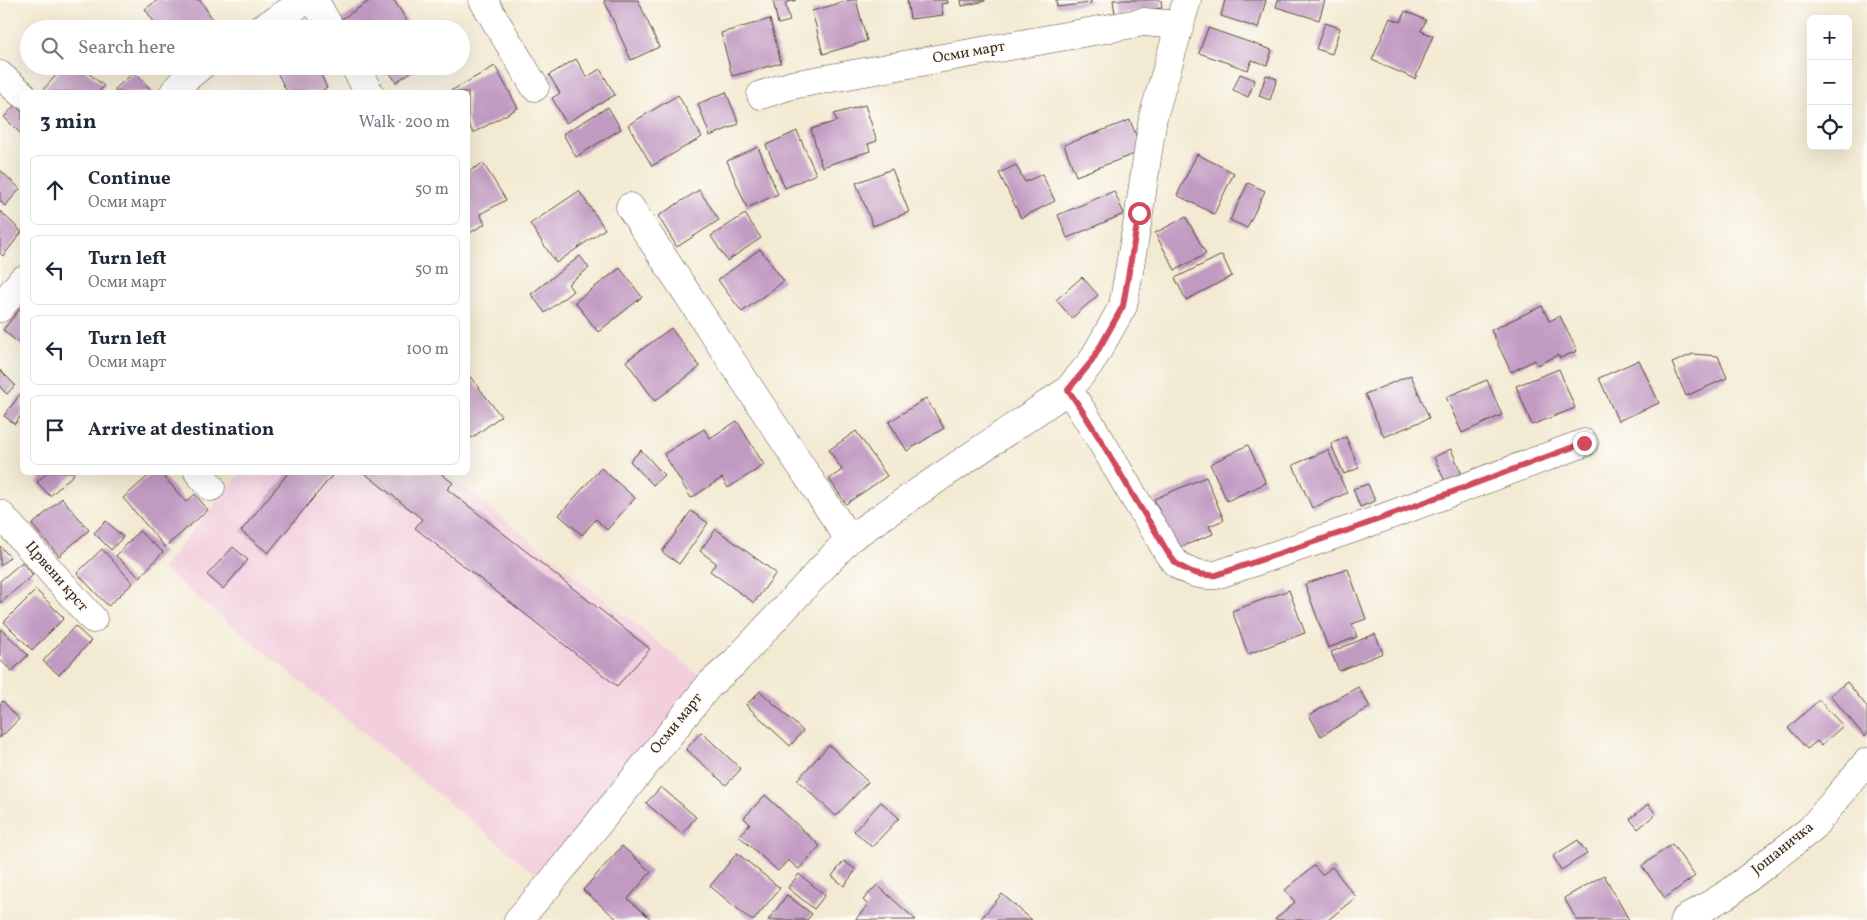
<!DOCTYPE html>
<html lang="en">
<head>
<meta charset="utf-8">
<style>
  body { margin:0; font-family:Vollkorn,serif; background:#f2f2f3; color:#1f2937 }
  .controls { position:absolute; right:15px; top:15px; display:grid; overflow:hidden; border-radius:8px; box-shadow:0 5px 20px #0002 }
  .controls button { width:45px; height:45px; display:grid; place-items:center; padding:0; border:0; border-bottom:1px solid #e0e1e3; background:#fff; color:#1f2937; font:25px sans-serif }
  .stop { position:absolute; width:15px; height:15px; margin:-11px; border:4px solid #d1495b; border-radius:50%; background:#fff }
  .stop.end { background:#d1495b; border-color:#fff; box-shadow:0 1px 5px #0008 }
  .list { margin:0; padding:0; list-style:none }
  h2 { display:flex; justify-content:space-between; align-items:center; height:65px; margin:0; padding:0 20px; font-size:21px }
  h2 small { font-size:16px; font-weight:400; color:#747a83 }
  .list li { display:grid; grid-template-columns:32px 1fr auto; gap:15px; align-items:center; box-sizing:border-box; height:70px; margin:0 10px 10px; padding:0 10px; border:1px solid #e0e1e3; border-radius:8px }
  .list b { display:block; font-size:19px; white-space:nowrap }
  .list p { margin:0; font-size:16px; white-space:nowrap; color:#747a83 }
  .list em { font-size:16px; font-style:normal; color:#747a83 }
  .icon { flex:none; width:28px; height:28px; fill:none; stroke:currentColor; stroke-width:2; stroke-linecap:round; stroke-linejoin:round }
  .map { position:relative; flex:none; width:1867px; height:920px; overflow:hidden }
  .search { position:absolute; background:#fff; box-shadow:0 5px 20px #0002; left:20px; top:20px; width:450px; height:55px; display:flex; align-items:center; gap:12px; box-sizing:border-box; padding:0 18px; border-radius:28px; color:#747a83; font-size:19px }
  .panel { position:absolute; background:#fff; box-shadow:0 5px 20px #0002; left:20px; top:90px; width:450px; height:385px; border-radius:8px }
  .map>svg:first-child { display:block }
</style>
</head>
<body>
<div class="map">
<svg width="1867" height="920" viewBox="0 0 1867 920">
  <rect width="100%" height="100%" fill="#fdfcf7"/>
  <filter id="ink" filterUnits="userSpaceOnUse"><feTurbulence type="fractalNoise" baseFrequency=".02" numOctaves="2"/><feDisplacementMap in="SourceGraphic" scale="10" xChannelSelector="R" yChannelSelector="G"/><feConvolveMatrix kernelMatrix="1 2 1 2 8 2 1 2 1" color-interpolation-filters="sRGB"/></filter>
  <filter id="wash" filterUnits="userSpaceOnUse"><feTurbulence type="fractalNoise" baseFrequency=".0096" numOctaves="4" result="noise"/><feDisplacementMap in="SourceGraphic" scale="20" xChannelSelector="R" yChannelSelector="G"/><feGaussianBlur stdDeviation="1.12" result="paint"/><feColorMatrix in="noise" values="0 0 0 0 0 0 0 0 0 0 0 0 0 0 0 0 0 1.4 0 .05"/><feComposite in="paint" operator="in"/></filter>
  <g filter="url(#wash)">
    <rect width="100%" height="100%" fill="#f3ead3"/>
    <polygon fill="#f3cfde" points="241,473 446,473 710,684 549,885 162,568"/>
    <g id="blocks">
      <g fill="#c19ac2">
        <polygon points="158,0 200,0 218,27 215,29 159,29 145,9"/>
        <polygon points="371,0 394,0 412,29 341,29 337,22"/>
        <polygon points="604,0 638,0 659,47 631,60"/>
        <polygon points="773,0 796,0 785,3 790,21 778,24"/>
        <polygon points="850,0 856,0 867,41 823,54 812,11"/>
        <polygon points="907,0 947,0 948,3 941,4 943,15 910,19"/>
        <polygon points="961,0 985,0 985,1 962,6"/>
        <polygon points="1056,0 1091,0 1091,3 1057,7"/>
        <polygon points="1113,0 1161,0 1162,8 1115,14"/>
        <polygon points="1225,0 1266,0 1258,28 1221,16"/>
        <polygon points="1278,0 1325,0 1319,20 1276,7"/>
        <polygon points="1405,11 1426,20 1421,31 1433,36 1415,79 1372,60 1390,18 1401,22"/>
        <polygon points="770,19 781,63 732,76 721,33"/>
        <polygon points="1325,23 1340,28 1332,54 1316,49"/>
        <polygon points="1208,28 1272,50 1267,65 1252,60 1248,70 1199,53"/>
        <polygon points="576,59 587,77 600,69 615,95 566,123 552,98 560,93 549,75"/>
        <polygon points="64,66 80,66 104,86 99,92 46,92 43,90"/>
        <polygon points="274,66 317,66 327,88 319,92 287,92"/>
        <polygon points="385,66 420,66 396,82"/>
        <polygon points="495,66 518,108 473,133 468,123 468,92 449,92"/>
        <polygon points="134,72 153,92 116,92 114,90"/>
        <polygon points="1240,74 1255,80 1248,97 1233,90"/>
        <polygon points="1266,75 1277,79 1270,100 1259,96"/>
        <polygon points="726,92 739,124 710,136 698,104"/>
        <polygon points="678,95 702,137 652,166 628,125"/>
        <polygon points="15,105 22,112 22,135 4,117"/>
        <polygon points="865,105 877,141 868,144 870,151 822,167 811,129 837,121 834,114"/>
        <polygon points="608,107 621,129 576,157 563,134"/>
        <polygon points="1130,120 1142,151 1076,176 1064,145"/>
        <polygon points="797,131 816,174 785,188 766,145"/>
        <polygon points="758,147 778,194 747,208 727,161"/>
        <polygon points="1197,154 1234,173 1214,214 1177,195"/>
        <polygon points="483,163 506,200 480,214 485,224 468,234 468,172"/>
        <polygon points="1016,165 1025,182 1042,174 1055,201 1021,218 999,173"/>
        <polygon points="892,169 909,212 873,226 856,183"/>
        <polygon points="0,170 20,189 5,206 0,201"/>
        <polygon points="1248,183 1265,191 1247,228 1230,220"/>
        <polygon points="699,190 719,220 677,247 658,216"/>
        <polygon points="579,191 605,229 556,263 530,224"/>
        <polygon points="1114,191 1124,214 1067,238 1058,215"/>
        <polygon points="0,211 22,232 3,256 0,253"/>
        <polygon points="745,214 761,238 727,261 711,236"/>
        <polygon points="1186,217 1206,254 1175,270 1155,233"/>
        <polygon points="760,249 784,281 742,312 718,280"/>
        <polygon points="1222,255 1232,276 1186,300 1175,278"/>
        <polygon points="580,256 589,268 568,284 573,291 545,313 531,294"/>
        <polygon points="620,268 642,297 598,332 575,302"/>
        <polygon points="1082,277 1098,295 1072,318 1056,300"/>
        <polygon points="22,306 22,346 3,330"/>
        <polygon points="1542,306 1549,321 1560,316 1577,351 1560,358 1558,355 1538,365 1535,360 1511,372 1491,330"/>
        <polygon points="671,328 700,367 655,401 626,361"/>
        <polygon points="1693,354 1718,356 1727,378 1686,396 1672,363"/>
        <polygon points="1639,360 1659,403 1618,421 1599,378"/>
        <polygon points="1559,369 1575,408 1532,425 1516,386"/>
        <polygon points="0,370 15,385 7,394 0,387"/>
        <polygon points="468,374 501,416 472,438 468,432"/>
        <polygon points="1411,375 1429,418 1384,437 1365,394"/>
        <polygon points="1487,380 1502,415 1462,433 1446,397"/>
        <polygon points="21,393 22,395 22,414 15,424 4,416"/>
        <polygon points="926,398 944,428 907,451 889,422"/>
        <polygon points="737,421 764,465 728,488 722,478 691,498 664,454 704,429 710,438"/>
        <polygon points="856,431 887,476 846,504 829,479 842,470 829,450"/>
        <polygon points="1346,437 1359,468 1344,474 1331,444"/>
        <polygon points="1248,445 1266,483 1227,501 1210,464"/>
        <polygon points="1451,449 1463,477 1446,484 1434,457"/>
        <polygon points="641,450 664,475 653,485 630,461"/>
        <polygon points="1328,450 1347,493 1312,508 1293,465"/>
        <polygon points="601,468 635,498 607,530 596,519 582,535 559,515"/>
        <polygon points="48,472 73,472 74,474 50,496 37,482"/>
        <polygon points="153,472 160,472 186,502 195,494 208,510 165,547 123,498"/>
        <polygon points="289,472 335,472 268,553 241,531"/>
        <polygon points="363,472 439,472 453,483 447,489 650,649 617,686 415,528 422,519"/>
        <polygon points="1206,477 1224,520 1209,526 1213,534 1176,549 1154,499"/>
        <polygon points="1368,484 1375,501 1360,507 1353,489"/>
        <polygon points="62,498 89,530 59,556 32,525"/>
        <polygon points="691,511 708,523 679,564 662,552"/>
        <polygon points="106,521 123,537 111,550 94,533"/>
        <polygon points="716,529 776,573 754,603 710,571 716,563 700,551"/>
        <polygon points="139,531 163,552 140,577 116,556"/>
        <polygon points="0,546 10,557 0,566"/>
        <polygon points="233,547 248,560 223,589 207,575"/>
        <polygon points="102,549 133,583 108,606 77,573"/>
        <polygon points="22,562 33,575 0,603 0,581"/>
        <polygon points="1348,569 1366,619 1352,624 1357,637 1328,648 1305,584"/>
        <polygon points="36,590 64,618 32,650 4,622"/>
        <polygon points="1289,590 1305,633 1248,654 1232,611"/>
        <polygon points="75,626 91,641 59,675 43,661"/>
        <polygon points="0,628 28,655 12,671 0,660"/>
        <polygon points="1375,634 1383,653 1339,671 1331,652"/>
        <polygon points="1847,682 1867,707 1867,735 1865,737 1830,695"/>
        <polygon points="1358,687 1370,707 1321,736 1309,715"/>
        <polygon points="760,691 803,731 790,746 746,705"/>
        <polygon points="1819,700 1843,726 1821,745 1817,741 1807,749 1788,728"/>
        <polygon points="3,701 19,719 0,738 0,704"/>
        <polygon points="701,732 741,769 726,785 686,749"/>
        <polygon points="829,745 868,782 836,816 797,780"/>
        <polygon points="661,787 696,817 682,834 646,803"/>
        <polygon points="765,795 820,846 799,869 788,860 778,871 739,836 750,824 744,818"/>
        <polygon points="881,802 899,818 872,847 854,831"/>
        <polygon points="1648,804 1656,814 1638,829 1630,819"/>
        <polygon points="1578,840 1587,854 1561,870 1553,856"/>
        <polygon points="1672,844 1695,876 1665,898 1642,866"/>
        <polygon points="622,846 651,872 628,899 652,920 618,920 583,890"/>
        <polygon points="737,853 780,888 754,920 751,920 710,886"/>
        <polygon points="844,861 856,870 844,886 832,876"/>
        <polygon points="1314,866 1322,875 1332,867 1356,897 1328,920 1276,920 1275,919 1295,902 1285,890"/>
        <polygon points="799,874 825,895 814,909 788,888"/>
        <polygon points="1604,875 1629,920 1577,920 1564,898"/>
        <polygon points="877,885 916,920 855,920 868,905 863,900"/>
        <polygon points="1002,894 1032,920 980,920"/>
        <polygon points="787,895 812,914 807,920 768,920"/>
      </g>
    </g>
  </g>
  <g filter="url(#ink)">
    <use href="#blocks" fill-opacity="0" stroke="#574739" stroke-width="1"/>
    <g fill="none" stroke-linecap="round" stroke-linejoin="round">
      <defs>
        <g id="street">
          <polyline points="314,0 331,29"/>
          <polyline points="483,0 535,87"/>
          <polyline points="261,29 307,0"/>
          <polyline points="354,66 369,92"/>
          <polyline points="0,75 22,94"/>
          <polyline points="174,92 184,80 201,66"/>
          <polyline points="761,95 792,85 1144,22 1179,25"/>
          <polyline points="630,207 849,539"/>
          <polyline points="0,308 22,280"/>
          <path d="M 1068,390 C 1100,434 1124,484 1154,529 C 1160,538 1169,558 1177,564 C 1190,573 1201,576 1216,575 L 1358,527 L 1584,443"/>
          <polyline points="198,472 211,487"/>
          <polyline points="0,514 93,619"/>
          <polyline points="518,920 549,885 710,684 734,663 849,539 1068,390 1092,361 1123,306 1139,213 1153,117 1187,0"/>
          <polyline points="1684,920 1729,893 1811,829 1867,762"/>
        </g>
      </defs>
      <use href="#street" stroke="#574739" stroke-width="29"/>
      <use href="#street" stroke="#fff" stroke-width="28"/>
    </g>
  </g>
  <g fill="none" stroke-linecap="round" stroke-linejoin="round" filter="url(#ink)">
    <path stroke="#d1495b" stroke-width="6" d="M 1139,213 L 1123,306 L 1092,361 L 1068,390 C 1100,434 1124,484 1154,529 C 1160,538 1169,558 1177,564 C 1190,573 1201,576 1216,575 L 1358,527 L 1584,443"/>
  </g>
  <g text-anchor="middle" dominant-baseline="central" stroke-width="4" stroke-linejoin="round" paint-order="stroke">
    <g font-size="15" fill="#3b2a1e" stroke="#fdfcf7">
      <text transform="translate(969 53) rotate(-10)">Осми март</text>
      <text transform="translate(56 577) rotate(49)">Црвени крст</text>
      <text transform="translate(677 724) rotate(-51)">Осми март</text>
      <text transform="translate(1783 849) rotate(-39)">Јошаничка</text>
    </g>
  </g>
</svg>
<div class="controls">
<button>+</button>
<button>−</button>
<button><svg class="icon" aria-label="locate" viewBox="0 0 24 24"><circle cx="12" cy="12" r="6"/><path d="M12 2v4M12 18v4M2 12h4M18 12h4"/></svg></button>
</div>
<div class="stop" style="left:1139px;top:213px"></div>
<div class="stop end" style="left:1584px;top:443px"></div>
<div class="search"><svg class="icon" aria-label="search" viewBox="0 0 24 24"><circle cx="10" cy="10" r="6"/><path d="M15 15l6 6"/></svg>Search here</div>
<section class="panel">
<h2>3 min<small>Walk · 200 m</small></h2>
<ul class="list">
<li><svg class="icon" aria-label="ahead" viewBox="0 0 24 24"><path d="M12 20V5M6 11l6-6 6 6"/></svg><div><b>Continue</b><p>Осми март</p></div><em>50 m</em></li>
<li><svg class="icon" aria-label="left" viewBox="0 0 24 24"><path d="M17 20v-9H6M10 6l-5 5 5 5"/></svg><div><b>Turn left</b><p>Осми март</p></div><em>50 m</em></li>
<li><svg class="icon" aria-label="left" viewBox="0 0 24 24"><path d="M17 20v-9H6M10 6l-5 5 5 5"/></svg><div><b>Turn left</b><p>Осми март</p></div><em>100 m</em></li>
<li><svg class="icon" aria-label="arrive" viewBox="0 0 24 24"><path d="M6 21V4h12l-3 4 3 4H6"/></svg><div><b>Arrive at destination</b></div></li>
</ul>
</section>
</div>
</body>
</html>
